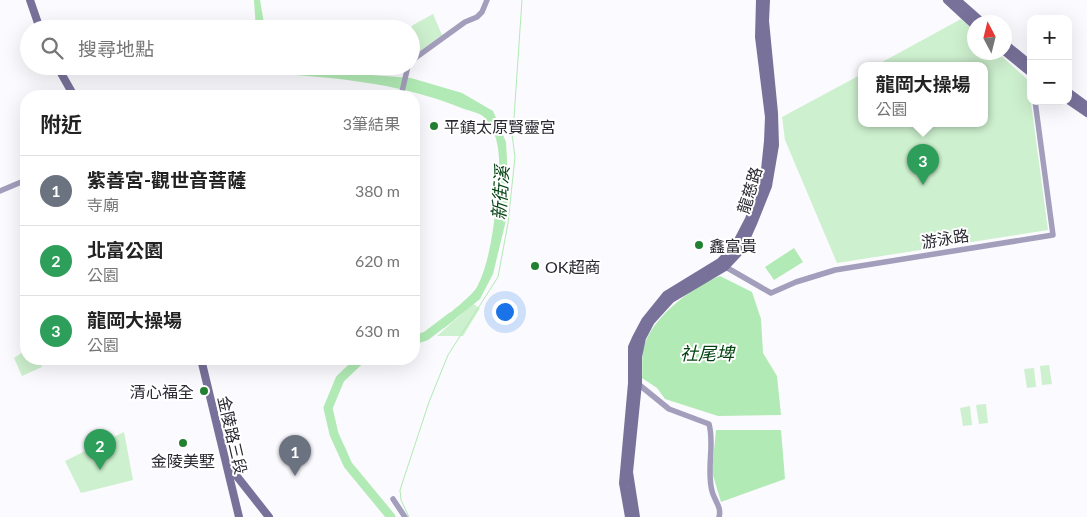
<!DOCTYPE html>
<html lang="zh-TW">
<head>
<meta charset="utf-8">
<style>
  body { margin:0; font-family:Lato,"Noto Sans TC",sans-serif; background:#f2f2f2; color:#222 }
  .controls { position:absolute; right:15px; top:15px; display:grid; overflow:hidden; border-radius:10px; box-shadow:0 5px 20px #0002 }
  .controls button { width:45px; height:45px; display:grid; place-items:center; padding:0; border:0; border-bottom:1px solid #e0e0e0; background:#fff; color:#222; font:25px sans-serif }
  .compass { position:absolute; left:967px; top:15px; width:45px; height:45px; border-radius:50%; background:#fff; box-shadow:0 5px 20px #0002; rotate:353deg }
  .you { position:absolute; left:504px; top:311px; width:18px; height:18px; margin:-12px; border:4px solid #fff; border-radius:50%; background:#1a73e8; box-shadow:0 0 0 8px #1a73e833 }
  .badge { display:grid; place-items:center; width:32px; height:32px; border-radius:50%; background:#d93025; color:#fff; font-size:16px; font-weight:700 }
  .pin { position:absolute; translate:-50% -41px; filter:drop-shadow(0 1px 2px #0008) }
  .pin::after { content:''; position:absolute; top:26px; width:18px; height:15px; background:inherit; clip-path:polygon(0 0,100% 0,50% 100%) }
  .popup { position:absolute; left:858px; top:62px; width:130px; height:65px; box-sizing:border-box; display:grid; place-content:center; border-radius:10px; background:#fff; filter:drop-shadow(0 1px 4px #0005); font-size:16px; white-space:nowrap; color:#767676 }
  .popup b { font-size:19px; color:#222 }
  .popup::after { content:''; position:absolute; left:50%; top:100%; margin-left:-10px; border:10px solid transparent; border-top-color:#fff }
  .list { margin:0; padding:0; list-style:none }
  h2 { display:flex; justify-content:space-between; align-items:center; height:65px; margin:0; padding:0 20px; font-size:21px }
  h2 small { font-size:16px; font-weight:400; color:#767676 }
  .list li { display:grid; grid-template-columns:32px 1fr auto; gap:15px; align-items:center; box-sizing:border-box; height:70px; padding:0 20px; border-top:1px solid #e0e0e0 }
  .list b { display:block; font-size:19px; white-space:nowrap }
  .list p { margin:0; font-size:16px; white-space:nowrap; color:#767676 }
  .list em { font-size:16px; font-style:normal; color:#767676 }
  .icon { flex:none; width:28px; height:28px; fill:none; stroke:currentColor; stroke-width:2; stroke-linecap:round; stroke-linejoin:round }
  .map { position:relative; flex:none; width:1087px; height:517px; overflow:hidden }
  .search { position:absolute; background:#fff; box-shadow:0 5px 20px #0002; left:20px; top:20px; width:400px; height:55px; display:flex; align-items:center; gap:12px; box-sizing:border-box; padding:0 18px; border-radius:28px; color:#767676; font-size:19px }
  .panel { position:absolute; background:#fff; box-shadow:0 5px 20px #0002; left:20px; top:90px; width:400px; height:275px; border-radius:20px }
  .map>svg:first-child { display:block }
</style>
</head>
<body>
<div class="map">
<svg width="1087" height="517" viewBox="0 0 1087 517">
  <rect width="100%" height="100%" fill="#fbfafe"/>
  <g fill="#cdf0ce">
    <polygon points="433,14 442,35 414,55 411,52 411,29 410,29 413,25"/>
    <polygon points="961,19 974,31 974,52 998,53 1028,80 1048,230 837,263 785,140 782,117 862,74 862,124 984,124 984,66 875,66"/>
    <polygon points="473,304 480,308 463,336 437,336"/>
    <polygon points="26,350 26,359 38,359 42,367 22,376 14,358"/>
    <polygon points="1049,365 1052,384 1042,385 1040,366"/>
    <polygon points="1034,368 1036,387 1027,388 1024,369"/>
    <polygon points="986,404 988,423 979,424 976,405"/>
    <polygon points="970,406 972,425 963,426 960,408"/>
    <polygon points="124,432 133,480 81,493 65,461"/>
  </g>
  <g fill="#b1eab4">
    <polygon points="254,0 260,0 265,29 256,29"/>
    <path d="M 267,66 L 298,66 L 332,72 L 411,78 L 462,93 L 493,111 L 506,142 L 508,179 L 506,220 L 493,274 L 480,299 L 444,328 L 441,321 C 449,313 472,296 477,287 C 489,264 493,232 496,206 C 499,179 505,140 485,118 C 481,113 470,111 464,109 C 407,85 343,78 281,74 L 271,70 Z"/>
    <polygon points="794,248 803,262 774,280 765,267"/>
    <path d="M 720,276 L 752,292 L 761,319 L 763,353 L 777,376 L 781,415 L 718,416 L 665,399 L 657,388 L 642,378 C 643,369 641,356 644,347 C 651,318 693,286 720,276 Z"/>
    <polygon points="716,430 781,430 785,479 721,502 712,472"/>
  </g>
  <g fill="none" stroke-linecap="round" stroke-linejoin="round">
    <polyline stroke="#b1eab4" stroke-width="1" points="409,517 401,500 400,490 429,402 448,355 498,277 508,223 515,157 511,127 514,118 522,0"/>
    <g stroke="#b1eab4" stroke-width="9">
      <polyline points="414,340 426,336 451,317"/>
      <polyline points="361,359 340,379 328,408 334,434 348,465 391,517"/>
    </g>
    <g stroke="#a29ebb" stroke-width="5.5">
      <polyline points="411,61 465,22 477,17 482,12 487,0"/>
      <polyline points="401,96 408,66"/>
      <polyline points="0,191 26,180"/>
      <polyline points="724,266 771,293 796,282 835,270 1053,235 1035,101"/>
      <path d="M 637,383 L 669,409 L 709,424 C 715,445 706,469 712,491 C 714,500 722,507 719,517"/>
      <polyline points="393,499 405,517"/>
    </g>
    <g stroke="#78719a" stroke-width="8">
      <polyline points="30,0 40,29"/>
      <polyline points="947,0 974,25"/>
      <polyline points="957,0 982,22"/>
      <polyline points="1004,43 1031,65"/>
      <polyline points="1004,51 1031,73"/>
      <polyline points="57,66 74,96"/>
      <polyline points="1068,92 1087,106"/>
      <polyline points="1068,100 1087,113"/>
      <polyline points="201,359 239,517"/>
      <polyline points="228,465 269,517"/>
      <polyline points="629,517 623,483 632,383 632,347 636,338 645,321 666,295 720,262 735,246 749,219 759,193 765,170 768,141 769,117 759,37 760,0"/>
      <polyline points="636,517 629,472 638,383 638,357 642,338 651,321 671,299 725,267 741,250 754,221 768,186 775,145 774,113 765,21 766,0"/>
    </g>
  </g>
  <g fill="#228031" stroke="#fff" stroke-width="2">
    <circle cx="434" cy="126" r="5"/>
    <circle cx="699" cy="245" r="5"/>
    <circle cx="535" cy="266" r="5"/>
    <circle cx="204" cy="391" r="5"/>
    <circle cx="183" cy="443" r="5"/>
  </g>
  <g text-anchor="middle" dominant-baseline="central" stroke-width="4" stroke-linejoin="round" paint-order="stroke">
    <g font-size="16" fill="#292830" stroke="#fff" text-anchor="start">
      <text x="444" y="126">平鎮太原賢靈宮</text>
      <text x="709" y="245">鑫富貴</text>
      <text x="545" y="266">OK超商</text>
      <text x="194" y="391" text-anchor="end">清心福全</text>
      <text x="183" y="460" text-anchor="middle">金陵美墅</text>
    </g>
    <g font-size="16" fill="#292830" stroke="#fff">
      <text transform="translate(749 190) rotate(-73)">龍慈路</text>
      <text transform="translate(945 238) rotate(-9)">游泳路</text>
      <text transform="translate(233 435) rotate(77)">金陵路三段</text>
    </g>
    <g font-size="18" font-style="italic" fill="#054312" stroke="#fff">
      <text transform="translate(500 193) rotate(-86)">新街溪</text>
      <text x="707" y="353">社尾埤</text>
    </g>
  </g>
</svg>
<div class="controls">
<button>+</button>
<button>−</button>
</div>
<svg class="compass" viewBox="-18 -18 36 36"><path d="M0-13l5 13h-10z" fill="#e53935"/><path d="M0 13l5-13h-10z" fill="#767676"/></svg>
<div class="you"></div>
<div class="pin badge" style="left:295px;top:476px;background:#6b7280">1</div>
<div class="pin badge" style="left:100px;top:470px;background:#2e9e5b">2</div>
<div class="pin badge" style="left:923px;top:185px;background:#2e9e5b">3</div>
<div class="popup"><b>龍岡大操場</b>公園</div>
<div class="search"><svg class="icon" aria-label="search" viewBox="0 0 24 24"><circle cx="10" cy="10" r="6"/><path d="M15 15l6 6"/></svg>搜尋地點</div>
<section class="panel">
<h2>附近<small>3筆結果</small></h2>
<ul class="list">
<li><span class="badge" style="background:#6b7280">1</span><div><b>紫善宮-觀世音菩薩</b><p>寺廟</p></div><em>380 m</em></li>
<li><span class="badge" style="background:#2e9e5b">2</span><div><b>北富公園</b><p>公園</p></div><em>620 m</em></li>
<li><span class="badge" style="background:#2e9e5b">3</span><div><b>龍岡大操場</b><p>公園</p></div><em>630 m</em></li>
</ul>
</section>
</div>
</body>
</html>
